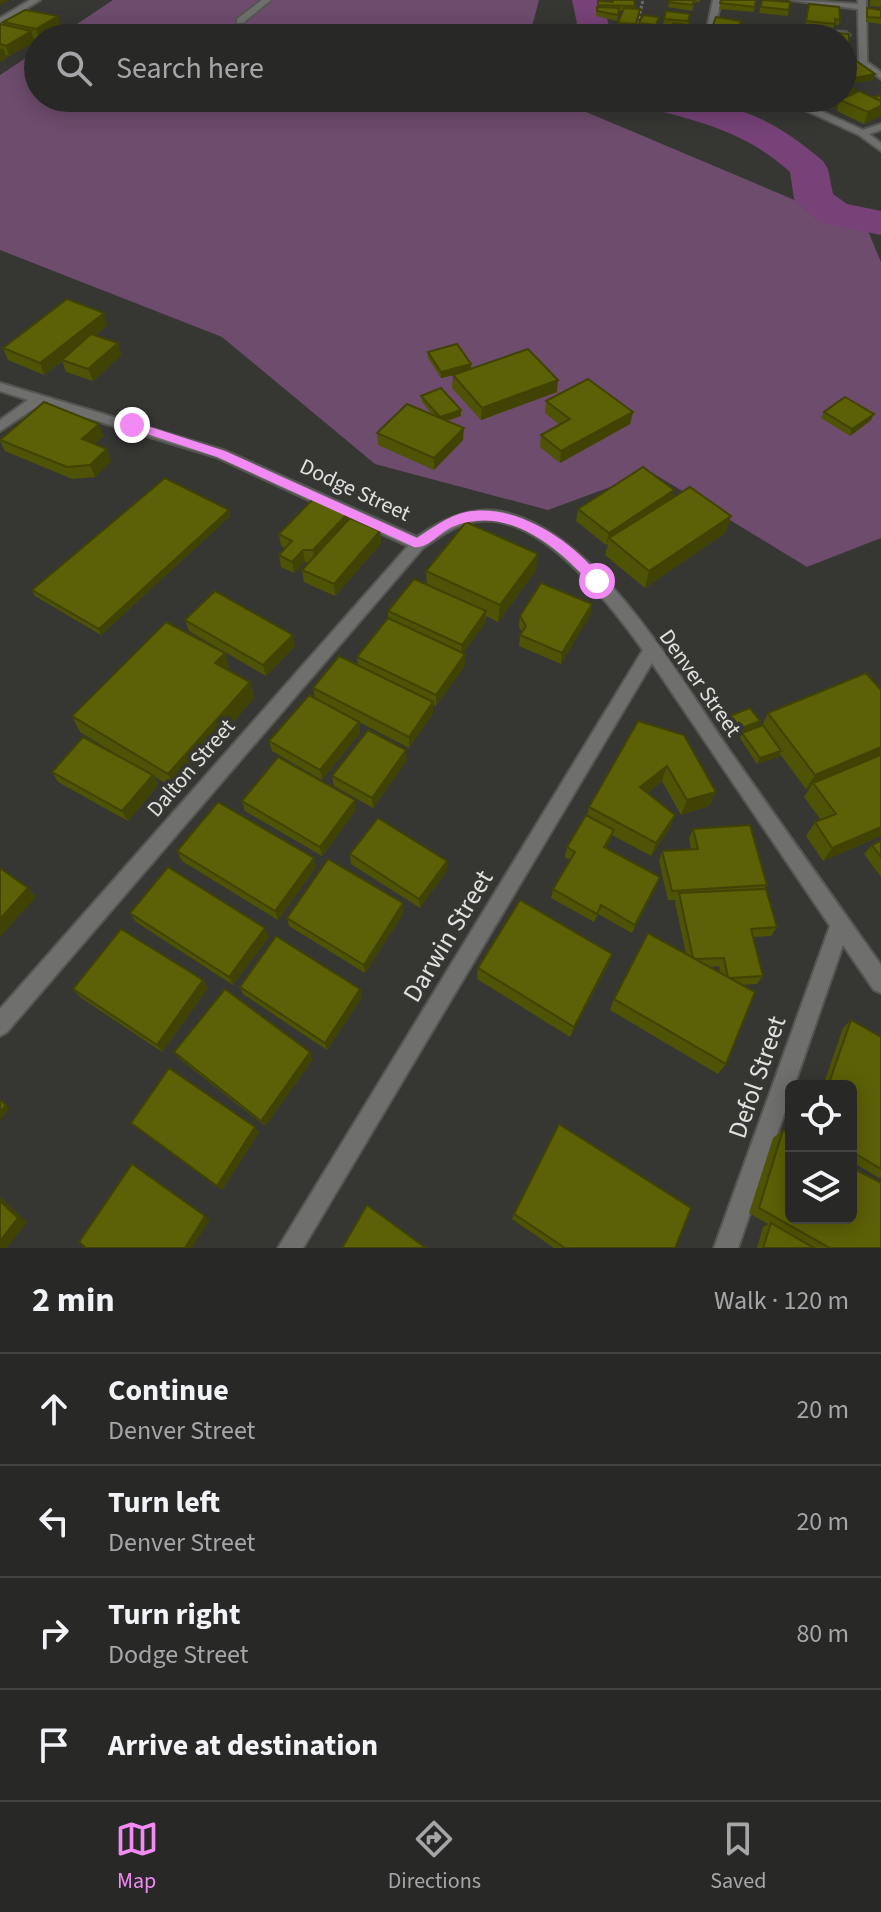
<!DOCTYPE html>
<html lang="en">
<head>
<meta charset="utf-8">
<style>
  body { margin:0; font-family:"Source Sans 3",sans-serif; background:#343532; color:#f1f3f6 }
  .controls { position:absolute; right:24px; bottom:24px; display:grid; overflow:hidden; border-radius:12px; box-shadow:0 4px 20px #0003 }
  .controls button { width:72px; height:72px; display:grid; place-items:center; padding:0; border:0; border-bottom:2px solid #444543; background:#282926; color:#f1f3f6; font:40px sans-serif }
  .stop { position:absolute; width:24px; height:24px; margin:-18px; border:6px solid #f28af3; border-radius:50%; background:#fff }
  .stop.end { background:#f28af3; border-color:#fff; box-shadow:0 2px 8px #0008 }
  .list { margin:0; padding:0; list-style:none }
  h2 { display:flex; justify-content:space-between; align-items:center; height:104px; margin:0; padding:0 32px; font-size:34px }
  h2 small { font-size:26px; font-weight:400; color:#a5a6a7 }
  .list li { display:grid; grid-template-columns:52px 1fr auto; gap:24px; align-items:center; box-sizing:border-box; height:112px; padding:0 32px; border-top:2px solid #444543 }
  .list b { display:block; font-size:30px; white-space:nowrap }
  .list p { margin:0; font-size:26px; white-space:nowrap; color:#a5a6a7 }
  .list em { font-size:26px; font-style:normal; color:#a5a6a7 }
  .icon { flex:none; width:44px; height:44px; fill:none; stroke:currentColor; stroke-width:2; stroke-linecap:round; stroke-linejoin:round }
  .map { position:relative; flex:none; width:881px; height:1248px; overflow:hidden }
  .search { position:absolute; background:#282926; box-shadow:0 4px 20px #0003; left:24px; right:24px; top:24px; height:88px; display:flex; align-items:center; gap:20px; box-sizing:border-box; padding:0 28px; border-radius:44px; color:#a5a6a7; font-size:30px }
  .sheet { height:552px; background:#282926 }
  nav { display:flex; justify-content:space-around; align-items:center; box-sizing:border-box; height:112px; border-top:2px solid #444543; background:#282926; font-size:22px; color:#a5a6a7 }
  nav a { display:grid; justify-items:center; gap:4px }
  nav .on { color:#f28af3 }
  .map>svg:first-child { display:block }
</style>
</head>
<body>
<div class="map">
<svg width="881" height="1248" viewBox="0 0 881 1248">
  <rect width="100%" height="100%" fill="#363733"/>
  <g fill="#6d4c6d">
    <polygon points="113,0 539,0 529,38 56,38"/>
    <polygon points="38,50 38,98 553,98 868,231 881,262 881,538 807,567 651,472 548,510 375,464 222,337 0,250 0,75"/>
  </g>
  <g fill="none" stroke-linecap="round" stroke-linejoin="round">
    <g fill="#764277" fill-rule="evenodd">
      <path d="M 572,0 L 602,0 L 609,26 C 597,43 578,38 559,38 L 577,23 Z"/>
      <path d="M 630,98 C 714,98 758,105 823,161 L 828,169 L 833,194 L 847,204 L 881,211 L 881,235 L 820,223 L 794,199 L 790,172 C 744,130 694,120 636,105 Z"/>
    </g>
    <defs>
      <g id="street">
        <polygon points="30,0 40,0 0,25 0,18"/>
        <polygon points="262,0 271,0 243,23 237,23 237,19"/>
        <polygon points="713,0 721,0 713,38 705,38"/>
        <polygon points="791,0 858,4 858,0 866,0 867,62 881,72 881,79 859,63 858,9"/>
        <polygon points="797,29 846,32 850,35 846,38 800,35 799,38 791,38"/>
        <polygon points="779,98 792,98 863,130 881,124 881,130 869,134 881,143 881,151 859,135"/>
        <path d="M 0,383 L 226,451 L 417,537 C 443,519 475,504 507,513 C 603,538 681,681 734,757 C 783,827 832,896 881,965 L 881,993 L 874,990 L 843,945 L 794,1086 L 791,1086 L 791,1094 L 738,1248 L 714,1248 L 830,926 L 652,663 L 303,1248 L 278,1248 L 643,650 C 610,604 541,513 478,521 C 458,523 440,536 423,548 L 7,1032 L 0,1036 L 0,1009 L 408,546 L 216,457 L 41,404 L 0,431 L 0,420 L 28,400 L 0,391 Z"/>
      </g>
    </defs>
    <use href="#street" stroke="#555552" stroke-width="4"/>
    <polyline stroke="#6b6c68" stroke-width="3" stroke-dasharray="3 2" stroke-linecap="butt" points="634,38 643,0"/>
    <use href="#street" fill="#6f706e" fill-rule="evenodd"/>
  </g>
  <g fill="#4f5305" fill-rule="evenodd">
    <polygon points="670,0 700,0 700,2 695,2 692,11 668,7"/>
    <polygon points="721,0 756,0 754,12 719,9"/>
    <polygon points="762,0 789,10 788,16 759,13"/>
    <polygon points="870,0 881,0 881,7 870,6"/>
    <polygon points="598,1 635,2 634,9 640,9 635,30 627,29 606,34 618,27 623,11 619,11 617,21 596,16"/>
    <polygon points="809,4 840,20 839,25 834,25 833,30 805,27"/>
    <polygon points="867,8 881,10 881,24 866,22 866,14"/>
    <polygon points="690,14 687,38 665,38 671,37 673,25 663,24 664,19"/>
    <polygon points="58,16 61,27 43,38 38,38 38,40 34,39 35,42 9,56 6,55 7,58 0,62 0,24 4,25 3,22"/>
    <polygon points="741,21 737,34 712,31 713,25"/>
    <polygon points="639,23 658,23 655,31 638,29"/>
    <polygon points="826,32 849,34 849,45 847,50 843,50 843,38 825,38"/>
    <polygon points="843,64 873,80 852,83 843,76"/>
    <polygon points="854,89 852,94 874,98 864,124 837,111 838,106 831,109 806,98 843,98"/>
    <polygon points="107,325 94,336 118,343 121,355 93,381 66,372 62,361 44,375 8,360 3,348"/>
    <polygon points="428,352 471,369 557,392 481,420 452,388 453,375 454,375 441,378 428,358"/>
    <polygon points="421,396 461,410 461,416 447,421 463,440 434,470 378,445 377,433 432,414 422,402"/>
    <polygon points="546,401 633,412 630,424 560,463 540,447 541,435 560,425 545,413"/>
    <polygon points="824,412 871,420 850,436 821,418"/>
    <polygon points="99,424 103,436 94,444 111,461 95,477 72,479 5,451 0,441 0,439"/>
    <polygon points="674,490 672,498 731,516 725,533 645,588 605,555 608,544 606,545 576,521 578,509"/>
    <polygon points="229,510 230,516 101,635 35,596 32,590"/>
    <polygon points="350,518 380,531 381,543 335,596 304,582 302,570 310,562 305,562 294,573 281,567 279,555 285,548 281,546 279,534"/>
    <polygon points="536,570 498,622 486,616 485,623 463,653 465,665 436,706 433,704 433,713 409,748 342,713 359,722 360,733 322,780 272,751 269,741 315,698 313,688 358,665 357,657 388,618 388,611 427,585 426,571"/>
    <polygon points="592,604 590,615 561,664 519,646 520,635 522,632 519,627 520,616"/>
    <polygon points="185,620 295,646 266,676 189,631"/>
    <polygon points="225,653 229,669 228,670 250,682 254,698 174,789 154,776 158,785 128,821 58,782 52,772 134,765 80,732 72,716"/>
    <polygon points="768,713 881,836 823,861 806,836 815,822 821,820 804,797 810,788 806,789 780,754 778,757 757,764 740,738 742,733 734,736 725,723 727,717 760,721 758,726 743,732 762,726"/>
    <polygon points="638,721 716,792 709,806 681,815 662,781 647,793 675,815 669,829 651,856 612,835 606,848 656,887 632,933 598,914 594,922 551,898 553,889 570,860 565,857 567,847 587,816 589,807"/>
    <polygon points="407,760 373,808 334,786 332,776"/>
    <polygon points="242,801 356,810 322,856 245,811"/>
    <path d="M 693,829 L 767,885 L 764,889 L 777,927 L 771,936 L 753,937 L 763,976 L 757,984 L 742,985 L 726,1064 L 718,1074 L 610,1010 L 614,999 L 686,954 L 675,902 L 676,900 L 668,900 L 659,861 L 662,851 L 691,849 L 689,839 ZM 719,966 L 720,973 L 709,967 Z"/>
    <polygon points="881,841 881,877 864,854 872,845"/>
    <polygon points="177,851 316,867 278,920 182,861"/>
    <polygon points="350,854 447,870 420,908 351,864"/>
    <polygon points="404,912 365,973 289,926 287,918"/>
    <polygon points="130,913 269,937 233,985 136,922"/>
    <polygon points="612,954 608,965 570,1037 477,979 478,968"/>
    <polygon points="203,980 208,988 162,1052 80,997 73,989"/>
    <polygon points="240,987 360,989 362,997 327,1050 243,994"/>
    <polygon points="851,1020 881,1037 881,1177 879,1178 851,1161 851,1086 823,1086 843,1028"/>
    <polygon points="174,1052 313,1059 265,1126 180,1059"/>
    <polygon points="131,1123 259,1132 222,1190"/>
    <polygon points="783,1130 881,1248 757,1248 763,1227 768,1224 749,1213 773,1138"/>
    <polygon points="514,1214 675,1248 554,1248 512,1219"/>
  </g>
  <g fill="#404304">
    <polygon points="0,0 9,0 0,5"/>
    <polygon points="58,16 61,27 43,38 39,38 36,29"/>
    <polygon points="31,31 35,42 9,56 6,46"/>
    <polygon points="3,48 7,58 0,62 0,49"/>
    <polygon points="875,74 873,80 852,83 854,78"/>
    <polygon points="854,89 850,101 840,100 838,106 831,109 834,98 843,98 843,94"/>
    <polygon points="881,106 881,116 864,124 868,112"/>
    <polygon points="104,313 107,325 44,375 40,363"/>
    <polygon points="118,343 121,355 93,381 88,369"/>
    <polygon points="471,364 471,371 441,378 441,372"/>
    <polygon points="558,380 557,392 481,420 482,408"/>
    <polygon points="461,410 461,416 440,423 440,417"/>
    <polygon points="633,412 630,424 560,463 561,451"/>
    <polygon points="874,414 871,420 850,436 852,429"/>
    <polygon points="99,424 103,436 87,451 82,439"/>
    <polygon points="464,428 463,440 434,470 434,458"/>
    <polygon points="107,449 111,461 95,477 90,465"/>
    <polygon points="674,490 671,502 609,538 606,545 609,533"/>
    <polygon points="229,510 230,516 101,635 99,629"/>
    <polygon points="349,512 350,524 315,562 313,550"/>
    <polygon points="731,516 725,533 645,588 649,571"/>
    <polygon points="380,531 381,543 335,596 334,584"/>
    <polygon points="303,550 305,562 294,573 292,562"/>
    <polygon points="538,554 536,570 498,622 500,605"/>
    <polygon points="592,604 590,615 561,664 562,653"/>
    <polygon points="486,611 485,623 461,656 462,645"/>
    <polygon points="293,635 295,646 266,676 263,665"/>
    <polygon points="225,653 229,669 220,679 215,663"/>
    <polygon points="465,654 465,665 436,706 436,695"/>
    <polygon points="250,682 254,698 174,789 168,774"/>
    <polygon points="433,702 433,713 409,748 409,737"/>
    <polygon points="760,721 758,726 734,736 737,730"/>
    <polygon points="359,722 360,733 322,780 320,770"/>
    <polygon points="881,747 881,758 813,783 810,788 806,789 815,775"/>
    <polygon points="406,750 407,760 373,808 372,798"/>
    <polygon points="781,751 778,757 757,764 760,758"/>
    <polygon points="667,766 662,781 635,802 640,787"/>
    <polygon points="153,775 158,785 128,821 122,811"/>
    <polygon points="716,792 709,806 681,815 687,800"/>
    <polygon points="355,800 356,810 322,856 320,847"/>
    <polygon points="675,815 669,829 651,856 656,843"/>
    <polygon points="881,827 881,836 823,861 832,848"/>
    <polygon points="614,830 611,840 601,857 604,847"/>
    <polygon points="314,858 316,867 278,920 275,911"/>
    <polygon points="447,861 447,870 420,908 419,899"/>
    <polygon points="28,888 36,897 0,937 0,919"/>
    <polygon points="403,903 404,912 365,973 364,965"/>
    <polygon points="265,928 269,937 233,985 229,977"/>
    <polygon points="612,954 608,965 570,1037 574,1027"/>
    <polygon points="203,980 208,988 162,1052 157,1045"/>
    <polygon points="360,989 362,997 327,1050 325,1043"/>
    <polygon points="310,1052 313,1059 265,1126 261,1121"/>
    <polygon points="0,1100 10,1108 0,1120"/>
    <polygon points="255,1127 259,1132 222,1190 217,1186"/>
    <polygon points="0,1197 27,1222 7,1248 0,1248"/>
    <polygon points="205,1216 210,1220 192,1248 185,1248"/>
  </g>
  <g fill="#5c6006" stroke="#404304" stroke-width="2">
    <polygon points="613,0 634,0 635,6 598,5 598,1 613,2"/>
    <polygon points="670,0 695,0 692,5 668,2"/>
    <polygon points="721,0 756,0 755,7 720,3"/>
    <polygon points="762,0 790,2 789,10 761,7"/>
    <polygon points="809,4 839,7 840,20 835,19 835,24 806,21"/>
    <polygon points="597,7 619,8 618,15 597,11"/>
    <polygon points="624,8 640,9 636,24 618,23"/>
    <polygon points="867,8 881,10 881,18 867,17"/>
    <polygon points="25,10 58,16 36,29 3,22"/>
    <polygon points="666,11 690,14 688,21 664,19"/>
    <polygon points="643,15 659,17 656,25 639,23"/>
    <polygon points="716,17 741,21 738,29 713,25"/>
    <polygon points="673,23 689,25 688,33 672,32"/>
    <polygon points="0,24 31,31 6,46 0,44"/>
    <polygon points="608,27 627,28 625,38 593,38 593,33 606,34"/>
    <polygon points="638,31 650,32 649,35 658,36 657,38 635,38"/>
    <polygon points="755,32 781,35 780,38 754,38"/>
    <polygon points="826,32 849,34 849,45 843,44 843,38 826,38"/>
    <polygon points="858,62 875,74 854,78 843,69 843,64"/>
    <polygon points="843,85 854,89 843,94"/>
    <polygon points="859,91 881,101 881,106 868,112 840,100"/>
    <polygon points="881,95 881,101 874,97"/>
    <polygon points="67,299 104,313 40,363 3,348"/>
    <polygon points="91,334 118,343 88,369 62,360"/>
    <polygon points="457,344 471,364 441,372 428,352"/>
    <polygon points="528,349 558,380 482,408 453,375"/>
    <polygon points="588,379 633,412 561,451 541,435 570,419 546,401"/>
    <polygon points="441,388 461,410 440,417 421,396"/>
    <polygon points="845,397 874,414 852,429 824,412"/>
    <polygon points="44,402 99,424 82,439 107,449 90,465 67,467 0,440"/>
    <polygon points="407,404 464,428 434,458 377,433"/>
    <polygon points="643,467 674,490 609,533 578,509"/>
    <polygon points="165,478 229,510 99,629 32,590"/>
    <polygon points="690,487 731,516 649,571 609,538"/>
    <polygon points="316,496 349,512 313,550 303,550 292,562 279,555 292,541 279,534"/>
    <polygon points="350,518 380,531 334,584 302,570"/>
    <polygon points="466,522 538,554 500,605 426,571"/>
    <polygon points="414,579 486,611 462,645 388,611"/>
    <polygon points="541,583 592,604 562,653 520,635 526,626 520,616"/>
    <polygon points="215,591 293,635 263,665 185,620"/>
    <polygon points="388,618 465,654 436,695 357,657"/>
    <polygon points="166,622 225,653 215,663 250,682 168,774 72,716"/>
    <polygon points="339,656 433,702 409,737 313,688"/>
    <polygon points="866,673 881,690 881,747 815,775 768,713"/>
    <polygon points="309,695 359,722 320,770 269,741"/>
    <polygon points="750,708 760,721 737,730 727,717"/>
    <polygon points="638,721 684,735 716,792 687,800 667,766 640,787 675,815 656,843 589,807"/>
    <polygon points="763,725 781,751 760,758 742,733"/>
    <polygon points="368,730 406,750 372,798 332,776"/>
    <polygon points="83,737 153,775 122,811 52,772"/>
    <polygon points="881,755 881,827 832,848 815,822 836,814 813,783"/>
    <polygon points="278,757 355,800 320,847 242,801"/>
    <polygon points="218,802 314,858 275,911 177,851"/>
    <polygon points="586,815 614,830 604,847 660,877 635,925 601,905 597,914 553,889 575,852 567,847"/>
    <polygon points="378,818 447,861 419,899 350,854"/>
    <polygon points="750,825 767,885 672,891 662,851 698,849 693,829"/>
    <polygon points="881,841 881,857 872,845"/>
    <polygon points="328,859 403,903 364,965 287,918"/>
    <polygon points="168,867 265,928 229,977 130,913"/>
    <polygon points="0,868 28,888 0,919"/>
    <polygon points="766,889 777,927 751,929 763,976 730,978 728,978 724,958 696,959 693,958 679,893"/>
    <polygon points="520,900 612,954 574,1027 478,968"/>
    <polygon points="121,929 203,980 157,1045 73,989"/>
    <polygon points="648,933 755,992 726,1064 614,999"/>
    <polygon points="276,936 360,989 325,1043 240,987"/>
    <polygon points="225,989 310,1052 261,1121 174,1052"/>
    <polygon points="851,1020 881,1037 881,1169 851,1151 851,1086 828,1086"/>
    <polygon points="169,1068 255,1127 217,1186 131,1123"/>
    <polygon points="0,1100 6,1105 0,1112"/>
    <polygon points="559,1124 691,1208 675,1248 565,1248 514,1214"/>
    <polygon points="783,1130 791,1134 791,1218 851,1218 851,1167 881,1183 881,1248 830,1248 759,1208"/>
    <polygon points="132,1164 205,1216 185,1248 86,1248 79,1242"/>
    <polygon points="0,1201 18,1218 0,1241"/>
    <polygon points="367,1205 426,1248 342,1248"/>
    <polygon points="771,1223 814,1248 763,1248"/>
  </g>
  <path fill="#f28af3" d="M 132,421 L 225,451 L 417,538 C 432,528 448,516 466,512 C 515,502 576,542 603,581 L 592,585 C 557,546 506,504 452,527 C 439,533 428,549 414,547 L 217,457 L 129,428 Z"/>
  <g text-anchor="middle" dominant-baseline="central" stroke-width="8" stroke-linejoin="round" paint-order="stroke">
    <g font-size="22" fill="#e0e0de" stroke="#363733">
      <text transform="translate(355 490) rotate(25)">Dodge Street</text>
      <text transform="translate(700 683) rotate(55)">Denver Street</text>
      <text transform="translate(191 768) rotate(-49)">Dalton Street</text>
    </g>
    <g font-size="26" fill="#e0e0de" stroke="#363733">
      <text transform="translate(448 936) rotate(-59)">Darwin Street</text>
      <text transform="translate(757 1077) rotate(-71)">Defol Street</text>
    </g>
  </g>
</svg>
<div class="controls">
<button><svg class="icon" aria-label="locate" viewBox="0 0 24 24"><circle cx="12" cy="12" r="6"/><path d="M12 2v4M12 18v4M2 12h4M18 12h4"/></svg></button>
<button><svg class="icon" aria-label="layers" viewBox="0 0 24 24"><path d="M12 4l9 5-9 5-9-5zM3 14l9 5 9-5"/></svg></button>
</div>
<div class="stop" style="left:597px;top:581px"></div>
<div class="stop end" style="left:132px;top:425px"></div>
<div class="search"><svg class="icon" aria-label="search" viewBox="0 0 24 24"><circle cx="10" cy="10" r="6"/><path d="M15 15l6 6"/></svg>Search here</div>
</div>
<section class="sheet">
<h2>2 min<small>Walk · 120 m</small></h2>
<ul class="list">
<li><svg class="icon" aria-label="ahead" viewBox="0 0 24 24"><path d="M12 20V5M6 11l6-6 6 6"/></svg><div><b>Continue</b><p>Denver Street</p></div><em>20 m</em></li>
<li><svg class="icon" aria-label="left" viewBox="0 0 24 24"><path d="M17 20v-9H6M10 6l-5 5 5 5"/></svg><div><b>Turn left</b><p>Denver Street</p></div><em>20 m</em></li>
<li><svg class="icon" aria-label="right" viewBox="0 0 24 24"><path d="M7 20v-9h11M14 6l5 5-5 5"/></svg><div><b>Turn right</b><p>Dodge Street</p></div><em>80 m</em></li>
<li><svg class="icon" aria-label="arrive" viewBox="0 0 24 24"><path d="M6 21V4h12l-3 4 3 4H6"/></svg><div><b>Arrive at destination</b></div></li>
</ul>
</section>
<nav>
<a class="on"><svg class="icon" aria-label="map" viewBox="0 0 24 24"><path d="M3 6l6-2 6 2 6-2v14l-6 2-6-2-6 2zM9 4v14M15 6v14"/></svg>Map</a>
<a><svg class="icon" aria-label="directions" viewBox="0 0 24 24"><path d="M12 3l9 9-9 9-9-9zM9 14v-3h6M13 9l2 2-2 2"/></svg>Directions</a>
<a><svg class="icon" aria-label="saved" viewBox="0 0 24 24"><path d="M7 4h10v16l-5-4-5 4z"/></svg>Saved</a>
</nav>
</body>
</html>
